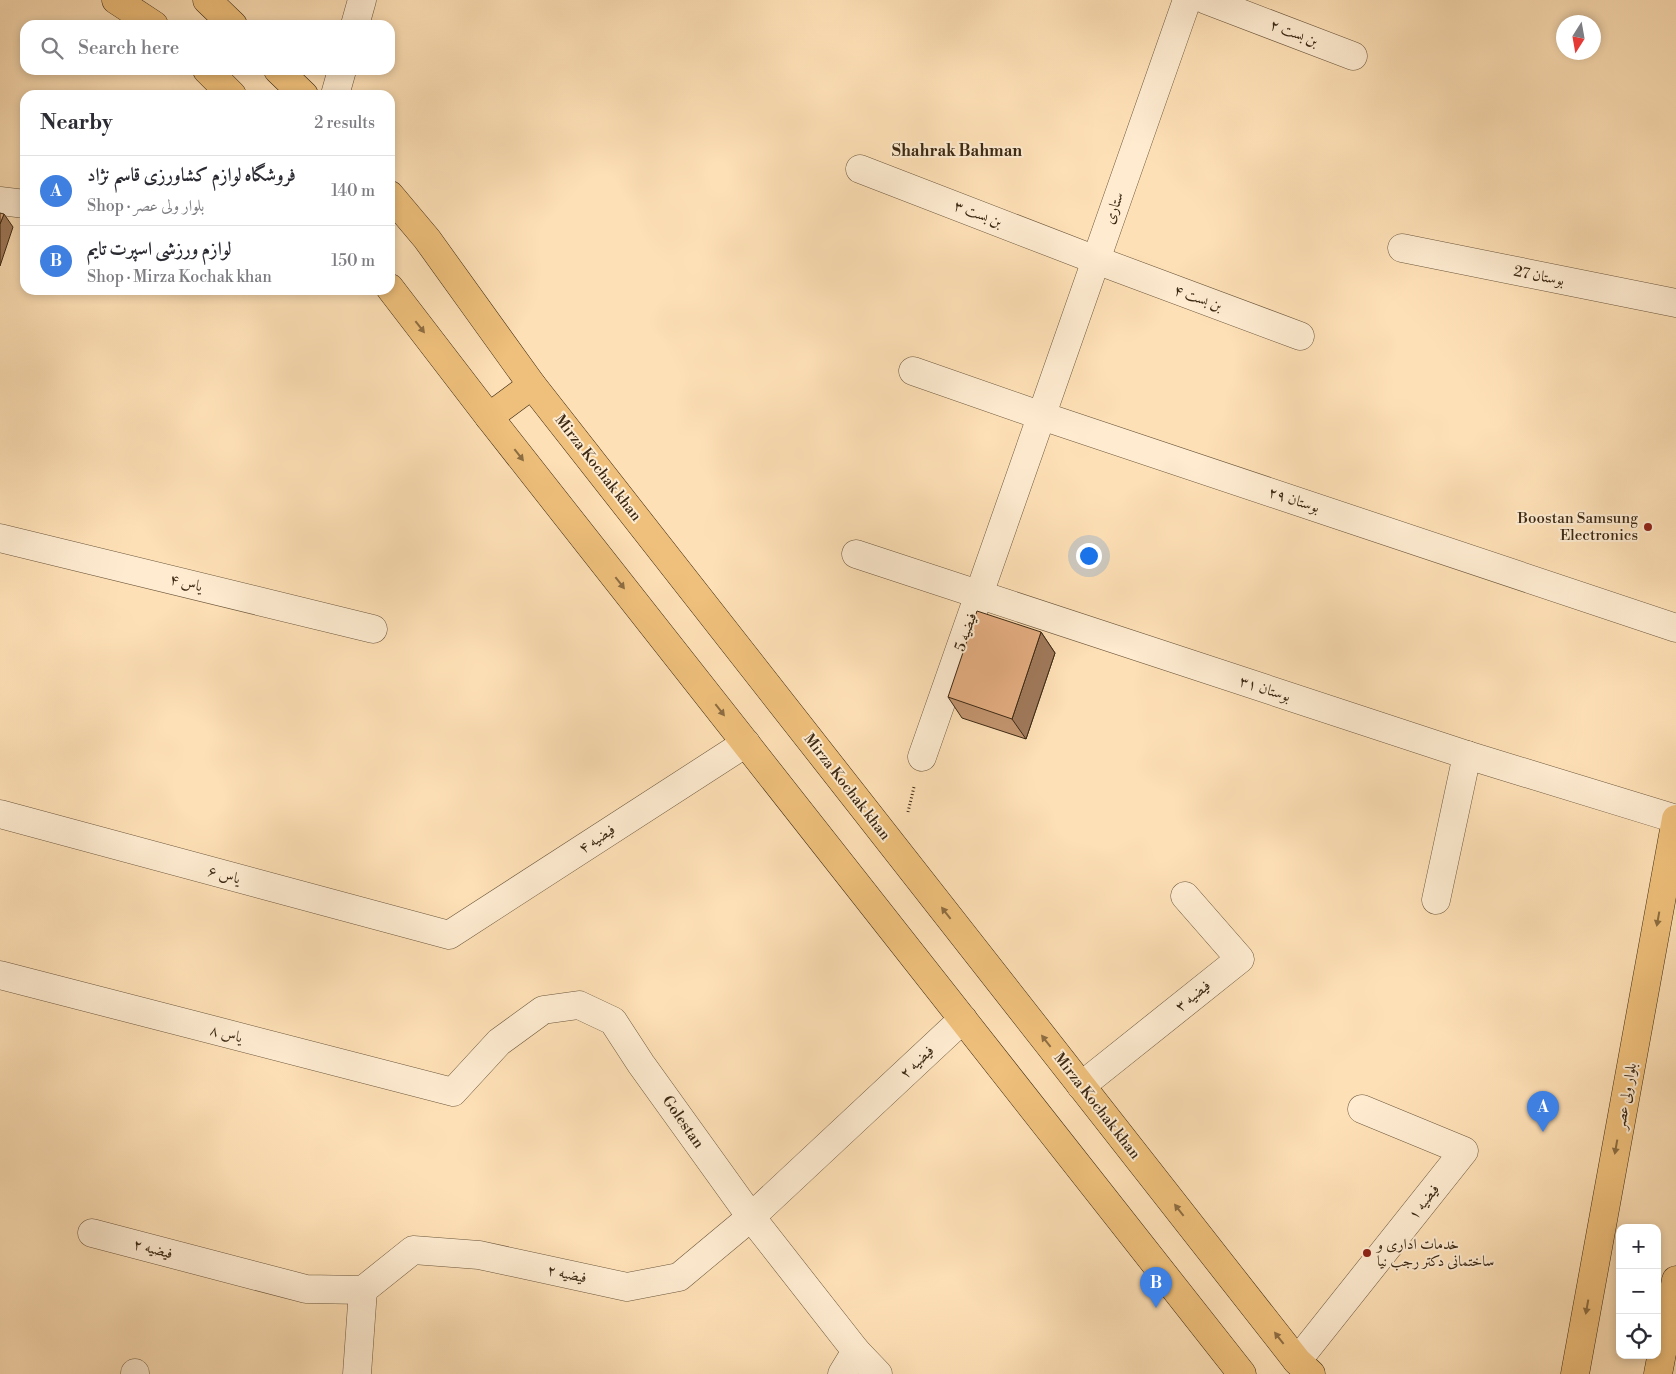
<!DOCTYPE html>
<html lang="en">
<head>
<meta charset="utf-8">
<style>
  body { margin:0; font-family:"Libre Bodoni",Amiri,serif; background:#f2f2f3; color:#2b2b33 }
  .controls { position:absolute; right:15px; bottom:15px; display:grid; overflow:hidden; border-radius:10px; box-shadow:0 2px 8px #0003 }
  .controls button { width:45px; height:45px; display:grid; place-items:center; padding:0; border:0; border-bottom:1px solid #e1e1e2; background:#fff; color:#2b2b33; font:25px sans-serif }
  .compass { position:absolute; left:1556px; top:15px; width:45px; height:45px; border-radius:50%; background:#fff; box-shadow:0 2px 8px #0003; rotate:191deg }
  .you { position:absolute; left:1088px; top:555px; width:18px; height:18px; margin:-12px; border:4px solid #fff; border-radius:50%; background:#1a73e8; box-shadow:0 0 0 8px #1a73e833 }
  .badge { display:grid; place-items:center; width:32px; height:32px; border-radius:50%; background:#7c3aed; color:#fff; font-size:16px; font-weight:700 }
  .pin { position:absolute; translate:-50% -41px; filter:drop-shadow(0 1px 2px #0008) }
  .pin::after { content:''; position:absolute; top:26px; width:18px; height:15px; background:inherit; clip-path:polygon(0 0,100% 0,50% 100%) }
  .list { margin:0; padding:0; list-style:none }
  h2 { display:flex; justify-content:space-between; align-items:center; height:65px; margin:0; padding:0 20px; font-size:21px }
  h2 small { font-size:16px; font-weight:400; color:#7c7c81 }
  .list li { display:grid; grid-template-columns:32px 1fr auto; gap:15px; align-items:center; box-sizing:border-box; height:70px; padding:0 20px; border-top:1px solid #e1e1e2 }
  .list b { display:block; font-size:19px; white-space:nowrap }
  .list p { margin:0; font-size:16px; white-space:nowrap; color:#7c7c81 }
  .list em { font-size:16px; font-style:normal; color:#7c7c81 }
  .icon { flex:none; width:28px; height:28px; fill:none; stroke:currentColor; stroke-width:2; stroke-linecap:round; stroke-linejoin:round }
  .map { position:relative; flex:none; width:1676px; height:1374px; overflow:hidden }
  .search { position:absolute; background:#fff; box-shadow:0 2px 8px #0003; left:20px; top:20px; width:375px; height:55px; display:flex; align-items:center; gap:12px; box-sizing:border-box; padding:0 18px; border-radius:15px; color:#7c7c81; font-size:19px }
  .panel { position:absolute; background:#fff; box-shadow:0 2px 8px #0003; left:20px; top:90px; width:375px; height:205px; border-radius:15px }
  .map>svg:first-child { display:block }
</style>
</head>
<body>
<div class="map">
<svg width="1676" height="1374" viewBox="0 0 1676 1374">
  <rect width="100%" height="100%" fill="#fee0b6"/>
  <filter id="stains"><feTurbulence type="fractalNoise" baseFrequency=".004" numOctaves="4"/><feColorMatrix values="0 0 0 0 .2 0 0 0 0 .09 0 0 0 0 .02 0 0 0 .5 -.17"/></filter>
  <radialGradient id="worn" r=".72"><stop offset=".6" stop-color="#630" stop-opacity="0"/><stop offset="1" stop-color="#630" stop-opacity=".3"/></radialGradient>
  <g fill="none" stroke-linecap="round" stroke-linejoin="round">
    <defs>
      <g id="street">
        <polyline points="1206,0 1353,56"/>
        <polyline points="355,25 362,0"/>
        <polyline points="335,95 342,70"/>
        <polyline points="860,169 1096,260 1300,336"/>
        <polyline points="0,201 25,204"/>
        <polyline points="1402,248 1676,303"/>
        <polyline points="913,371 1042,416 1676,628"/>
        <polyline points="0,538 373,629"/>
        <polyline points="856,554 1467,755 1676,819"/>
        <polyline points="922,757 1187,0"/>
        <polyline points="0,814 449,935 746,743"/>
        <polyline points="1436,900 1467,755"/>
        <polyline points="0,975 453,1092 499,1042 543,1010 579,1005 613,1021 641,1064 751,1217 856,1351 878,1374"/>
        <polyline points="1081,1086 1240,959 1185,896"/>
        <polyline points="92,1233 306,1289 363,1290 413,1250 479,1255 627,1287 679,1277 751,1217 963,1019"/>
        <polyline points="1297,1361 1464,1151 1362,1109"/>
        <polyline points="135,1374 135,1373"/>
        <polyline points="357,1374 363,1290"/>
        <polyline points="842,1374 856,1351"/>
      </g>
      <g id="primary">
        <polyline points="116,0 154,25"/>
        <polyline points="207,0 233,25"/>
        <polyline points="207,70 232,95"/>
        <polyline points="278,70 304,95"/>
        <polyline points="390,195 427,239 532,385 1297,1361 1311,1374"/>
        <polyline points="390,288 489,417 1242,1374"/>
        <polyline points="489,417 532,385"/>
        <polyline points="1575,1374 1676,819"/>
        <polyline points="1658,1374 1676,1280"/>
      </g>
    </defs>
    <use href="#street" stroke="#6c573c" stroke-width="29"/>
    <use href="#primary" stroke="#3c2914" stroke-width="29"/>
    <polyline stroke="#3c2914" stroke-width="3" stroke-dasharray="1 2.5" stroke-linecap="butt" points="908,812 914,787"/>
    <use href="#street" stroke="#feebd0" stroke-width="28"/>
    <use href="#primary" stroke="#efc07b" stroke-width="28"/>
  </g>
  <polygon fill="#c3956f" stroke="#3c2914" points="1041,632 1055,653 1026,739 962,718 948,697"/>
  <g fill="#9f795a" stroke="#3c2914">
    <polygon points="4,214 13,227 0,266 0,224"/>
    <polygon points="1041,632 1055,653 1026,739 1012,719"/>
  </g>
  <g fill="#e3ad81" stroke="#3c2914">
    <polygon points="0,213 4,214 0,224"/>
    <polygon points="977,611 1041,632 1012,719 948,697"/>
  </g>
  <defs><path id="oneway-solid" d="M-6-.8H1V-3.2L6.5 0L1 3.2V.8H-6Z" transform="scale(1.25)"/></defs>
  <g fill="#8d6d42">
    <use href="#oneway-solid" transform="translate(420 327) rotate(52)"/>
    <use href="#oneway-solid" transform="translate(519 455) rotate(52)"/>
    <use href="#oneway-solid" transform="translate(620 583) rotate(52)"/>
    <use href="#oneway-solid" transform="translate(720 710) rotate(52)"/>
    <use href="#oneway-solid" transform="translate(946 913) rotate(-128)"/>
    <use href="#oneway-solid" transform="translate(1658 919) rotate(100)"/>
    <use href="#oneway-solid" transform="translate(1046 1041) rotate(-128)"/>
    <use href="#oneway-solid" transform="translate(1616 1147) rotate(100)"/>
    <use href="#oneway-solid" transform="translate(1179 1210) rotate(-128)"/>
    <use href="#oneway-solid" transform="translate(1587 1307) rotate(100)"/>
    <use href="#oneway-solid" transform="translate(1279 1338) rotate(-128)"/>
  </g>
  <g fill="#8f2418" stroke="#feebd0" stroke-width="2">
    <circle cx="1648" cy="527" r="5"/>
    <circle cx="1367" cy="1253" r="5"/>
  </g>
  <g text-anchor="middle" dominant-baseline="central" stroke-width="4" stroke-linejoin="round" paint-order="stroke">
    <g font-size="15" fill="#3c2914" stroke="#feebd0">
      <text transform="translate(1294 33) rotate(21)">بن بست ۲</text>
      <text transform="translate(1114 208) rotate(-71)">ستاری</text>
      <text transform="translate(978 214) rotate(21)">بن بست ۳</text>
      <text transform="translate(1539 276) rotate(11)">بوستان 27</text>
      <text transform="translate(1198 298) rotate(20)">بن بست ۴</text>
      <text transform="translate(598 468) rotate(52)">Mirza Kochak khan</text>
      <text transform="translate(1294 500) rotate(18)">بوستان ۲۹</text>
      <text transform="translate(186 583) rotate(14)">یاس ۴</text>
      <text transform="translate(966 632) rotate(-71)">فیضیه 5</text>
      <text transform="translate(1265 689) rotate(18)">بوستان ۳۱</text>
      <text transform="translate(847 787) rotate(52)">Mirza Kochak khan</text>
      <text transform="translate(597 839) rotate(-33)">فیضیه ۴</text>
      <text transform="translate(224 875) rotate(15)">یاس ۶</text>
      <text transform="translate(1193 996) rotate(-39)">فیضیه ۳</text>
      <text transform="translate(226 1034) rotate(14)">یاس ۸</text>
      <text transform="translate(917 1062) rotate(-43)">فیضیه ۲</text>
      <text transform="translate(1626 1096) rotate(-80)">بلوار ولی عصر</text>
      <text transform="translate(1097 1106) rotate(52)">Mirza Kochak khan</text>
      <text transform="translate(683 1122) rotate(55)">Golestan</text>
      <text transform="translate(1424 1202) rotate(-52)">فیضیه ۱</text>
      <text transform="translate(153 1249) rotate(15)">فیضیه ۲</text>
      <text transform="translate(567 1274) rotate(12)">فیضیه ۲</text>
    </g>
    <g font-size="15" fill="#3c2914" stroke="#feebd0" text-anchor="end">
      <text x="1638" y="518">Boostan Samsung<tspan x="1638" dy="17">Electronics</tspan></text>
      <text x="1377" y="1244" text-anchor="start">خدمات اداری و<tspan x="1377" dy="17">ساختمانی دکتر رجب نیا</tspan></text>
    </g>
    <g font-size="16" font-weight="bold" fill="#3c2914" stroke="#feebd0">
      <text x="957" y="151">Shahrak Bahman</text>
    </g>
  </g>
  <rect width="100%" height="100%" filter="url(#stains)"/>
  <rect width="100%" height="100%" fill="url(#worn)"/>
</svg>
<div class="controls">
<button>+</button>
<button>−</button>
<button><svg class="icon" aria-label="locate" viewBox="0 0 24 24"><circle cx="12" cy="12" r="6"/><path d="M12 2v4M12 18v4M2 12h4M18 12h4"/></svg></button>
</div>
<svg class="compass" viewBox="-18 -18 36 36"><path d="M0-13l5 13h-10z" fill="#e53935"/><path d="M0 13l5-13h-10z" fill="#7c7c81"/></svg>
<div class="you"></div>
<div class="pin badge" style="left:1543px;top:1132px;background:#3f7fe0">A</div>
<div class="pin badge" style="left:1156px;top:1308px;background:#3f7fe0">B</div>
<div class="search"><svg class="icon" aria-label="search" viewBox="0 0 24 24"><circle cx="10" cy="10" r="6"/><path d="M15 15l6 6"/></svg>Search here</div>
<section class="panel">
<h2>Nearby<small>2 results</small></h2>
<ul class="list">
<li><span class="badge" style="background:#3f7fe0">A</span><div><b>فروشگاه لوازم کشاورزی قاسم نژاد</b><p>Shop · بلوار ولی عصر</p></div><em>140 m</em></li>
<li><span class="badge" style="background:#3f7fe0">B</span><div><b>لوازم ورزشی اسپرت تایم</b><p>Shop · Mirza Kochak khan</p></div><em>150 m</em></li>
</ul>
</section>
</div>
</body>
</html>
